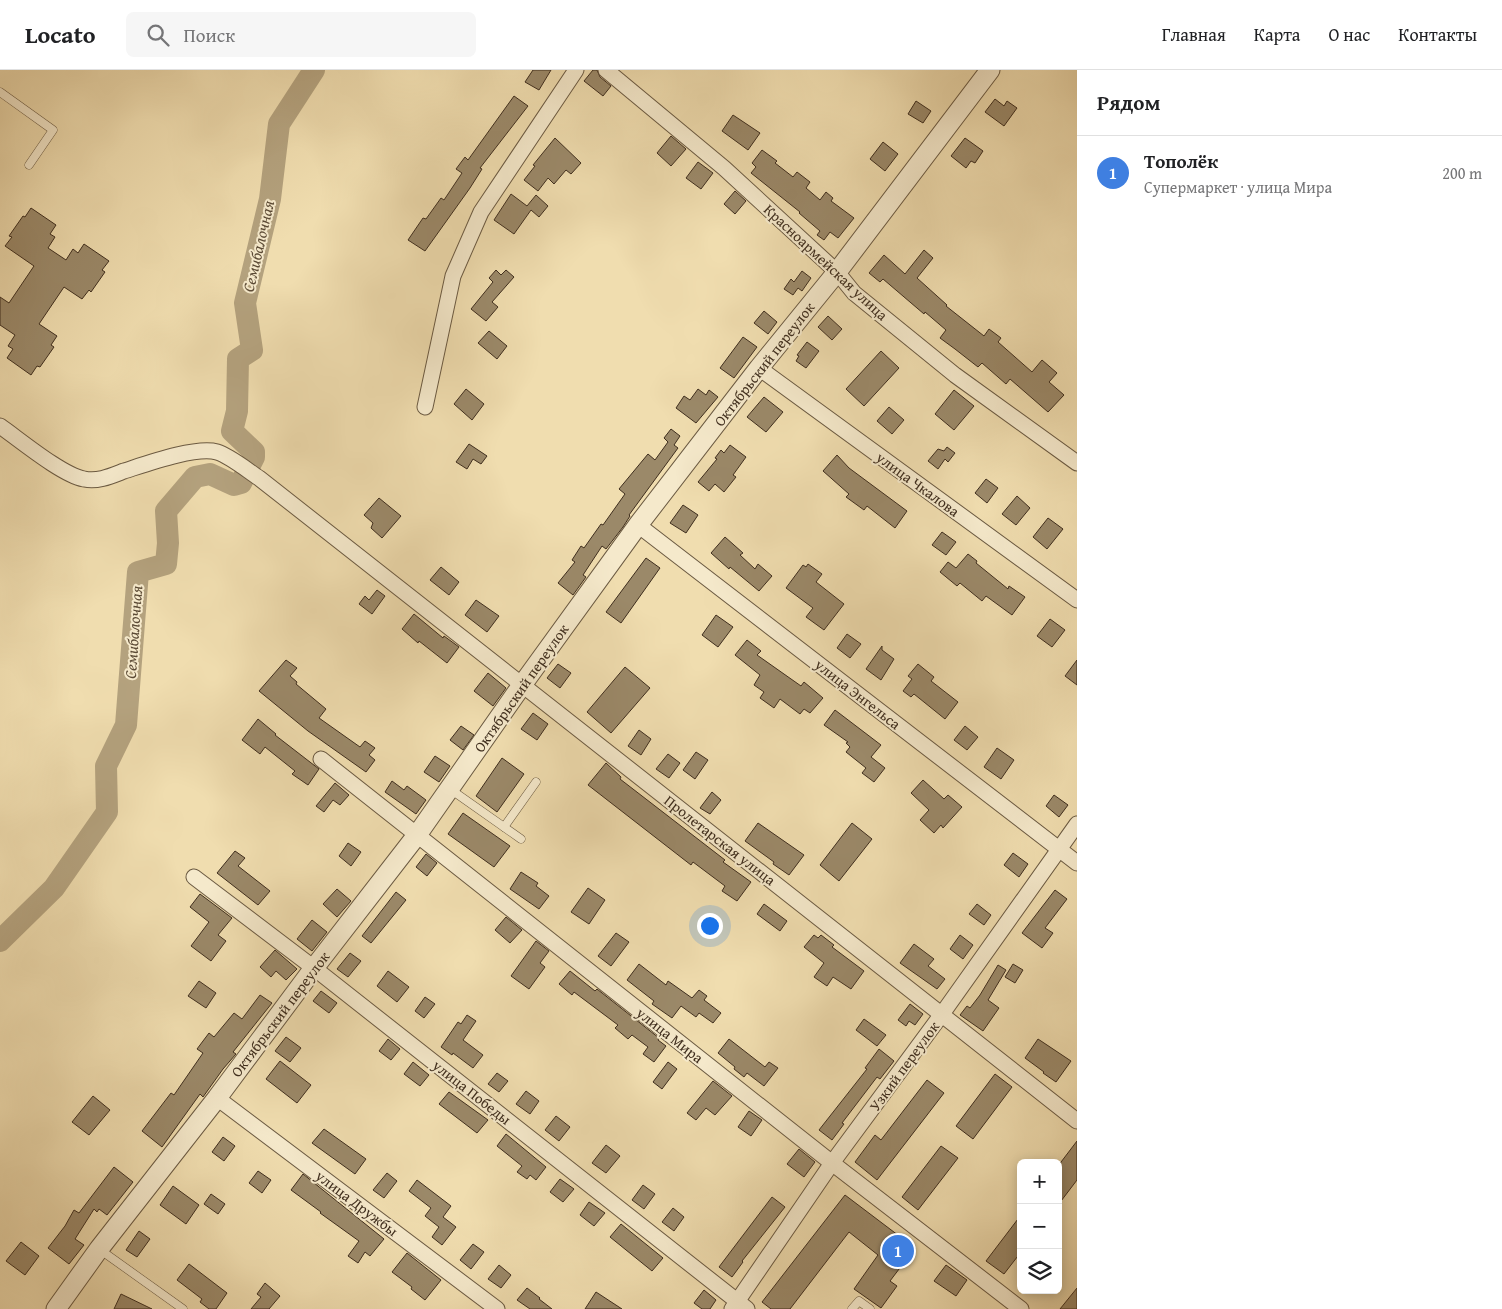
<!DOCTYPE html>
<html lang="ru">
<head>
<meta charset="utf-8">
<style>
  body { margin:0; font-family:"Gentium Book Plus",serif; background:#f6f6f6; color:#202124 }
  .controls { position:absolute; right:15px; bottom:15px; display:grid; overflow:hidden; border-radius:8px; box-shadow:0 2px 12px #0003 }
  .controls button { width:45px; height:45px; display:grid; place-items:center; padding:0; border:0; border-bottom:1px solid #e0e0e0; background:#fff; color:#202124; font:25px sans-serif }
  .you { position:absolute; left:709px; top:855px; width:18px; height:18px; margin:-12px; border:4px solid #fff; border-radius:50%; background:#1a73e8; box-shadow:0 0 0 8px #1a73e833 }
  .badge { display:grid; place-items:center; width:32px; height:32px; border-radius:50%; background:#d93025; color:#fff; font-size:16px; font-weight:700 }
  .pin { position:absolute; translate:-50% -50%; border:2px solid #fff; box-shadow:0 1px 5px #0006 }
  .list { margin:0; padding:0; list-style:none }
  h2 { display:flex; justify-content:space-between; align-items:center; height:65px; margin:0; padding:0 20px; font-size:21px }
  h2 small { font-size:16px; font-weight:400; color:#757577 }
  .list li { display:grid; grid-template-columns:32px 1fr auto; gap:15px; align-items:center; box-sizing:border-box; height:75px; padding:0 20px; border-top:1px solid #e0e0e0 }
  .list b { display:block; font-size:19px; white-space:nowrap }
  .list p { margin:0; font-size:16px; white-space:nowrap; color:#757577 }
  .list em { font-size:16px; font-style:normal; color:#757577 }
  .icon { flex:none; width:28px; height:28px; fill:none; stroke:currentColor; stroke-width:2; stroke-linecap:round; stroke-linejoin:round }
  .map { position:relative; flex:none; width:1077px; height:1239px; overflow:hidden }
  header { display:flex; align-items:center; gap:30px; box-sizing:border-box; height:70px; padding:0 25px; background:#fff; border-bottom:1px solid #e0e0e0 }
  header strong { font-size:24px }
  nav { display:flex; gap:28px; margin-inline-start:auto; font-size:18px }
  .search { width:350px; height:45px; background:#f6f6f6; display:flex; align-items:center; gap:12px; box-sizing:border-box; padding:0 18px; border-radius:8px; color:#757577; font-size:19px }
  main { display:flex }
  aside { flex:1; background:#fff }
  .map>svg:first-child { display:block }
</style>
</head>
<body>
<header>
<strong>Locato</strong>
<div class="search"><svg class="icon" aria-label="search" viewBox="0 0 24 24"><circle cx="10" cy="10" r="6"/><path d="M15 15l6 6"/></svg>Поиск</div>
<nav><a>Главная</a><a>Карта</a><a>О нас</a><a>Контакты</a></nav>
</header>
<main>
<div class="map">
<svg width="1077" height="1239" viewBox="0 0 1077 1239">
  <rect width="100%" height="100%" fill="#f0ddaf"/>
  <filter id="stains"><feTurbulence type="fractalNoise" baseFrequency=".004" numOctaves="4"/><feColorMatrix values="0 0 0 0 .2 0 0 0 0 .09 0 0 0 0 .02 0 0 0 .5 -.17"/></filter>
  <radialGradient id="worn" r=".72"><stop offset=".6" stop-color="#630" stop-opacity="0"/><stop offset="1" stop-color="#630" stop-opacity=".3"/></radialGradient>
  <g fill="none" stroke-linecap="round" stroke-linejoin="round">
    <polyline stroke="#b4a27e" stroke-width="22" points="0,871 54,818 107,742 106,696 126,655 138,502 166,494 168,473 166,441 195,407 210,404 234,415 241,413 254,387 254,382 232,361 237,341 238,289 252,280 245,233 270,129 279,54 314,0"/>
  </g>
  <g fill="#9b8969" stroke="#3f2e1e">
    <polygon points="533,0 551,0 539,20 525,12"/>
    <polygon points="593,0 597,0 600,7 611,16 603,26 584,11"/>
    <polygon points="514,26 528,36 480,98 482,99 470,118 425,181 408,170 423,148 426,149 441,128 444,130 462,103 456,99 465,87 468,90"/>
    <polygon points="995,29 1004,36 1007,31 1017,38 1004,56 985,42"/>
    <polygon points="916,31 931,41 923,53 908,44"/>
    <polygon points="733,45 760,63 748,80 722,61"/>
    <polygon points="671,66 686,79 671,96 657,83"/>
    <polygon points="555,68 581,93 571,104 566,100 554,114 548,108 538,121 524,110 535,96 533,95"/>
    <polygon points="965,68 983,81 975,93 971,91 966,98 951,86"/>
    <polygon points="883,72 898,84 885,101 870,89"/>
    <polygon points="762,80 777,91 775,93 793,107 797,102 810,112 806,118 820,130 826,122 833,128 831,131 854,148 838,168 830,162 824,170 817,165 820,161 799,143 800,142 751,103 756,97 752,93"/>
    <polygon points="698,92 713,103 701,119 686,108"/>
    <polygon points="735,121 746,131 735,144 724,134"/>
    <polygon points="511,124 527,136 536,125 548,136 539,147 531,140 514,164 494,150"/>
    <polygon points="31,138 56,155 50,164 55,167 48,178 66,190 73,179 78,183 84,174 109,191 102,200 105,202 91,222 89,220 82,229 64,217 39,254 57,266 51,275 54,277 40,297 37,296 31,305 7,288 13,279 8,276 15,265 0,255 0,227 9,233 34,196 5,176 12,167 9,166 23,146 25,147"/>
    <polygon points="924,180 933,188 917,208 947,235 946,236 984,266 989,259 1001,268 998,272 1032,302 1042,290 1057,303 1049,312 1064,325 1048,342 1010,309 1006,314 982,293 978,297 955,279 940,268 946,260 925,242 924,244 883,209 880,212 869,203 884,185 905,204"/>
    <polygon points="496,200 501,205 506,200 514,207 492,232 498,237 486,251 471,239 493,212 489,208"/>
    <polygon points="802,201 811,208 802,221 798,218 793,225 784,219 791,209 794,212"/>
    <polygon points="764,241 777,252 768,264 754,253"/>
    <polygon points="828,246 842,259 832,270 818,257"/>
    <polygon points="489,261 507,276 497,289 478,273"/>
    <polygon points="743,267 757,277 734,308 720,298"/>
    <polygon points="807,272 819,281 806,298 796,291 799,286 797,285"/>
    <polygon points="881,281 899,298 864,336 846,319"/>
    <polygon points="466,319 484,334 472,350 454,334"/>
    <polygon points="698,319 706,325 709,320 718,327 696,353 676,338 684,326 690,330"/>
    <polygon points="954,320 974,336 954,360 935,344"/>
    <polygon points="764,327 783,342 766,362 747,347"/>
    <polygon points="889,337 904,350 892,364 877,351"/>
    <polygon points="671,359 680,366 674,375 678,378 629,445 630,446 623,457 606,479 602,476 583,505 586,507 573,525 558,513 575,492 572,490 581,476 584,478 601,454 603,455 625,424 619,419 648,384 655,390 668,372 664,368"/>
    <polygon points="469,374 487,386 481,394 473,389 467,399 456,392"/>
    <polygon points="730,375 746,387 733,405 736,407 724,422 715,414 709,421 698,412 717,389 715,388 721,380 724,383"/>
    <polygon points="947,377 955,383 948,392 945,389 938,399 928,391 938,379 944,381"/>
    <polygon points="837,385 849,398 907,441 895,458 867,436 864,440 846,427 849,424 823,401"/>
    <polygon points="986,409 998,418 987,433 975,423"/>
    <polygon points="1017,426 1030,438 1016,455 1002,444"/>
    <polygon points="379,428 401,446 382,468 371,458 373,453 364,445"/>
    <polygon points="683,435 698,445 686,463 670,453"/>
    <polygon points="1048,448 1063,459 1047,479 1033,467"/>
    <polygon points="942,462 956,472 946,485 932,475"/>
    <polygon points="725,467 743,483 740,485 755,499 758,494 772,506 759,521 730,497 729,499 711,483"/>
    <polygon points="968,484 977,491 976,493 1008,519 1009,516 1025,527 1012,545 986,526 982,531 960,513 957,516 940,502 948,492 956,498"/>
    <polygon points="646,488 660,498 621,553 606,542"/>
    <polygon points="808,494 822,504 816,512 844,534 824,560 806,547 813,538 786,518 803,495 806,497"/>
    <polygon points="441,497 459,512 449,525 430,510"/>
    <polygon points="377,520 385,526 372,544 359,534 365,526 369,530"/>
    <polygon points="476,530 499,546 487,562 465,545"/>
    <polygon points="414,544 443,568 444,566 459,577 447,593 419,571 418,573 402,559"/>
    <polygon points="716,545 733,557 718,577 702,565"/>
    <polygon points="1050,549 1065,560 1052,577 1037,566"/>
    <polygon points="847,564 861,574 850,588 837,578"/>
    <polygon points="747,570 761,581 757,585 801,616 804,612 823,628 810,643 804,639 800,644 780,629 774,638 760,628 764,622 754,615 760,605 735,585"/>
    <polygon points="882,576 882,580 894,589 881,610 866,599"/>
    <polygon points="286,590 297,598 290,606 297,612 296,614 326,639 319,648 360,677 365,671 375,678 369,685 375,690 366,702 308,661 259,621"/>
    <polygon points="1077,590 1077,615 1065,606"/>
    <polygon points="558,594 571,603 560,618 547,608"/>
    <polygon points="918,594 934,607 931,611 958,632 945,649 914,624 911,627 903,621 912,609 908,606"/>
    <polygon points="625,597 650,618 611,663 587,642"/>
    <polygon points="488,603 506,618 493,636 474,621"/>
    <polygon points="835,640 881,675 871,687 885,698 874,712 862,703 866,698 846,682 850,677 846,673 848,672 824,655"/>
    <polygon points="533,643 548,654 537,670 521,659"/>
    <polygon points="258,649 276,664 275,665 319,699 308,715 292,704 295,701 265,677 260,684 242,670"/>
    <polygon points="461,656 474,665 463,680 450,670"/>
    <polygon points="965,656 978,667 967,680 954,670"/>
    <polygon points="639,660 651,669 641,685 628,676"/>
    <polygon points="997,678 1014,690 1001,709 984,697"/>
    <polygon points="696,682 708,690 695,709 683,700"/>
    <polygon points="668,684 680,693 669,708 656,699"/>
    <polygon points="435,686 450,696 439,712 424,702"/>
    <polygon points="502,688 524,704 497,742 476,726"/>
    <polygon points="606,693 621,707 620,709 725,790 723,792 751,812 737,831 722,821 725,816 693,792 691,795 588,715"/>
    <polygon points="923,710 944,729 948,725 962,737 943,758 941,755 934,763 920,750 929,740 911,723"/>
    <polygon points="392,711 404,720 407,716 426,730 416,744 385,722"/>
    <polygon points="335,713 349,725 340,735 333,730 324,742 316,736"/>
    <polygon points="712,722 721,730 710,744 700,738"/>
    <polygon points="1054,725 1068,735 1059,747 1046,736"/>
    <polygon points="463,743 510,776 494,797 448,764"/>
    <polygon points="758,753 804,785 789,805 773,794 774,792 745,771"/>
    <polygon points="852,753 872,769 839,811 820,795"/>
    <polygon points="348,773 361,782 351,796 339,786"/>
    <polygon points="235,781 245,788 238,796 270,821 258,835 217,803"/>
    <polygon points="1013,783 1028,794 1019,807 1004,795"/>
    <polygon points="426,784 437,793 427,806 416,797"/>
    <polygon points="521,802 538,813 536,816 549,826 539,839 510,819"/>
    <polygon points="588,818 605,830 589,854 571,842"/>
    <polygon points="337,819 351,831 337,847 323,834"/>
    <polygon points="1055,820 1067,829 1045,858 1053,863 1042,878 1022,863"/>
    <polygon points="396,822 406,830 371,873 362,866"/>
    <polygon points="200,824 232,848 218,865 226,871 211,891 191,876 209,852 190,837"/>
    <polygon points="764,834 787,851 780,861 757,844"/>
    <polygon points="977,834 991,845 984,855 969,844"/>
    <polygon points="506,847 522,860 510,873 495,860"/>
    <polygon points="312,850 327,862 312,881 297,869"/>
    <polygon points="616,863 629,872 611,896 598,886"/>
    <polygon points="814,865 818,868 821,865 834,875 832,877 864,901 851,919 833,907 827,916 814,907 824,893 804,877"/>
    <polygon points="960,865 973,875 963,889 950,879"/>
    <polygon points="536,871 549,881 540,893 545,897 529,919 511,906"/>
    <polygon points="914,874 934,889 928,896 945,909 937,919 900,893"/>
    <polygon points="275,880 297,899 286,910 276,901 271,907 260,897"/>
    <polygon points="350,883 361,891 348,907 337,899"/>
    <polygon points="639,894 666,915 668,911 692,928 699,920 707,926 704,930 721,943 713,953 699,943 696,947 681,936 672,948 652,934 654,931 627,910"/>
    <polygon points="1013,894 1023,900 1015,913 1005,907"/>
    <polygon points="998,895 1006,900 988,930 999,938 983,961 960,945 967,936 970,938 980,925"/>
    <polygon points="388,901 409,917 397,932 377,916"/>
    <polygon points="570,901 595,921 597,919 659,968 658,970 666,976 654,992 643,984 648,977 632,965 628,969 615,958 618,955 574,922 572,925 559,914"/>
    <polygon points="199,911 216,923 206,938 188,926"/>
    <polygon points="321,921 337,933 329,943 313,931"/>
    <polygon points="260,925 272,933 233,982 236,984 223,999 203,1027 200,1024 162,1077 142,1061 171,1023 174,1025 203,983 197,979 209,963 214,967 234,943 242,949"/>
    <polygon points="425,927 435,934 424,948 415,941"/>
    <polygon points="910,934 923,944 915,955 909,951 906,956 898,950"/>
    <polygon points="467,945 476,951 463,970 483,985 473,998 453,983 452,985 441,977 458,952 461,954"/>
    <polygon points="864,949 886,965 877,976 856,960"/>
    <polygon points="286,967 301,978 290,992 275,981"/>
    <polygon points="388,969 400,979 391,990 379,981"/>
    <polygon points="729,969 765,997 769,992 778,998 764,1016 747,1003 744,1007 734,999 735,997 718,983"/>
    <polygon points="1038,969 1071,991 1056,1012 1043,1003 1044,1002 1025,988"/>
    <polygon points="879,979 894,991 880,1009 877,1007 842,1053 844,1054 832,1070 819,1060 867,999 865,998"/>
    <polygon points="280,991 311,1015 297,1033 266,1009"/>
    <polygon points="413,992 429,1005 420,1016 404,1004"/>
    <polygon points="668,992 677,999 662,1019 653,1012"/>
    <polygon points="497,1003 508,1011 499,1022 488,1014"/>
    <polygon points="995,1004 1012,1017 973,1069 956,1056"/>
    <polygon points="927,1010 944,1023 877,1110 855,1092 875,1065 881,1070"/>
    <polygon points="713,1011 732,1026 715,1045 706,1038 696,1050 687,1043"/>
    <polygon points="526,1021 539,1031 530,1044 516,1034"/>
    <polygon points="449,1022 488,1050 477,1063 439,1034"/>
    <polygon points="93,1026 110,1040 89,1065 72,1052"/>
    <polygon points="749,1041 762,1050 751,1066 738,1057"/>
    <polygon points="556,1046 570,1057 559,1071 545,1060"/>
    <polygon points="324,1059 366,1089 355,1104 312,1073"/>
    <polygon points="506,1064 546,1097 536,1110 530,1105 527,1109 517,1102 522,1096 497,1076"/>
    <polygon points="223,1067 235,1076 224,1091 212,1082"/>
    <polygon points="1077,1071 1077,1110 1058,1135 1058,1096"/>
    <polygon points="606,1075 620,1086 606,1103 592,1093"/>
    <polygon points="941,1076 958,1088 918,1140 902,1127"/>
    <polygon points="799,1079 815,1092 804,1107 787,1094"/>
    <polygon points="114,1097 133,1112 107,1145 99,1139 97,1142 94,1139 75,1169 84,1175 69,1194 48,1178 65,1156 74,1140 79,1143"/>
    <polygon points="258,1101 271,1110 262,1123 249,1113"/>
    <polygon points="387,1103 397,1111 384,1128 373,1120"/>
    <polygon points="303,1104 384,1169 370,1186 365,1182 358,1193 348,1186 359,1171 320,1143 321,1142 291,1120"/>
    <polygon points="560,1109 574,1119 563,1132 550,1122"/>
    <polygon points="417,1110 451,1136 443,1147 456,1157 442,1175 432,1167 439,1157 425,1146 431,1138 409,1121"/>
    <polygon points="643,1115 655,1124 644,1139 632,1130"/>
    <polygon points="173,1116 199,1135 186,1154 160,1135"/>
    <polygon points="211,1124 225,1134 218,1144 204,1134"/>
    <polygon points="845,1125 915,1178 890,1211 897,1216 881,1238 854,1219 878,1185 849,1162 790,1239 771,1239 762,1232"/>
    <polygon points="772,1127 785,1137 742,1191 743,1192 732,1207 719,1197"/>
    <polygon points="589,1132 605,1143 594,1156 580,1145"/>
    <polygon points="673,1138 684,1147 674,1161 662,1152"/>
    <polygon points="1021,1145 1021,1182 1004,1204 986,1191"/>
    <polygon points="621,1154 663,1188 652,1201 610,1167"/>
    <polygon points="139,1161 150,1169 137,1187 126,1180"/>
    <polygon points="21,1172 39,1186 25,1205 6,1191"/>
    <polygon points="473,1174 484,1182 471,1199 460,1190"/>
    <polygon points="407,1183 441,1210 425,1230 411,1219 412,1217 392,1202"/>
    <polygon points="189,1194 227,1223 216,1239 209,1239 200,1232 202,1229 177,1210"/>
    <polygon points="499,1195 511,1205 501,1218 488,1209"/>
    <polygon points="946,1195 967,1210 956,1226 934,1211"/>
    <polygon points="265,1213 280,1226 269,1239 251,1239 261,1227 257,1224"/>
    <polygon points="527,1218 540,1228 539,1229 552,1239 530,1239 517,1230"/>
    <polygon points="1077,1218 1077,1239 1060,1239"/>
    <polygon points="704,1220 716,1230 710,1239 702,1239 694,1233"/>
    <polygon points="596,1222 622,1239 585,1239"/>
    <polygon points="121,1224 152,1239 114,1239"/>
  </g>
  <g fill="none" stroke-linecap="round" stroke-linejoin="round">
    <defs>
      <g id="service">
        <polyline points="0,22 53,60 29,95"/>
        <polyline points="450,719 521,769"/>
        <polyline points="504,757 536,712"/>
        <polyline points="99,1179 183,1239"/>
        <polyline points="852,1239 859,1231 870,1239"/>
      </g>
      <g id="minor">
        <polyline points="606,0 724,98 837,202 854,223 955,305 1077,393"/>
        <polyline points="759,298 1077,530"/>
        <polyline points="425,337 453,206 481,142 576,0"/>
        <path d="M 0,356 C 20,370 62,405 84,409 C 98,412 111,406 124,401 C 146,394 196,376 217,382 C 230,386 247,400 259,408 L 1077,1051"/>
        <polyline points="638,455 1077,793"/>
        <polyline points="321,689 832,1093 1021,1239"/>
        <polyline points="194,807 314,898 747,1239"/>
        <polyline points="217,1028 497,1239"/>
        <polyline points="732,1239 832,1093 942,944 1077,754"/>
      </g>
      <polyline id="tertiary" points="56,1239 99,1179 217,1028 314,898 417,765 522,615 638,455 759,298 837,202 990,0"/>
    </defs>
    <use href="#service" stroke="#6b5a42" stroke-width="9"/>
    <use href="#minor" stroke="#6b5a42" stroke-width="17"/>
    <use href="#tertiary" stroke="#6b5a42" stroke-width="21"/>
    <use href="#service" stroke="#f5e9cb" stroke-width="8"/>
    <use href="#minor" stroke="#f5e9cb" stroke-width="15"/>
    <use href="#tertiary" stroke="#f5e9cb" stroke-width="19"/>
  </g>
  <g text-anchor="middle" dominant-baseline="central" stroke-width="4" stroke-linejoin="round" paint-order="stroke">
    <g font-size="15" fill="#3f2e1e" stroke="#f5e9cb">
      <text transform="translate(826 192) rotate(43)">Красноармейская улица</text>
      <text transform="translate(764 294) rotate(-52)">Октябрьский переулок</text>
      <text transform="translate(918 414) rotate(36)">улица Чкалова</text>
      <text transform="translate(521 618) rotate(-55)">Октябрьский переулок</text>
      <text transform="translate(858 624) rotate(38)">улица Энгельса</text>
      <text transform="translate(720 770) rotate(38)">Пролетарская улица</text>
      <text transform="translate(280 944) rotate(-53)">Октябрьский переулок</text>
      <text transform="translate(670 965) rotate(38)">улица Мира</text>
      <text transform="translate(904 996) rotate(-54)">Узкий переулок</text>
      <text transform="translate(472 1022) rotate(38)">улица Победы</text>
      <text transform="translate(357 1133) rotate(37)">улица Дружбы</text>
    </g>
    <g font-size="16" font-style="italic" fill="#5c4b36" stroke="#f5e9cb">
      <text transform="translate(258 176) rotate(-77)">Семибалочная</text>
      <text transform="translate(133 562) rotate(-86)">Семибалочная</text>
    </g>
  </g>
  <rect width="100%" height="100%" filter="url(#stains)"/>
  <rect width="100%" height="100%" fill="url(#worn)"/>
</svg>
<div class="controls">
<button>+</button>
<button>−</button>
<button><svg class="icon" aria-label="layers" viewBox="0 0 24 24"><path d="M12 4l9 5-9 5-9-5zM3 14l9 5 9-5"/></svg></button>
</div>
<div class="you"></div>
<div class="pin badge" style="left:898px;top:1181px;background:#3f7fe0">1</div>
</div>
<aside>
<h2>Рядом<small></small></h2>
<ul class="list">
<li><span class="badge" style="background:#3f7fe0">1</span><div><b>Тополёк</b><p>Супермаркет · улица Мира</p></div><em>200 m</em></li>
</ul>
</aside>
</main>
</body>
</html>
